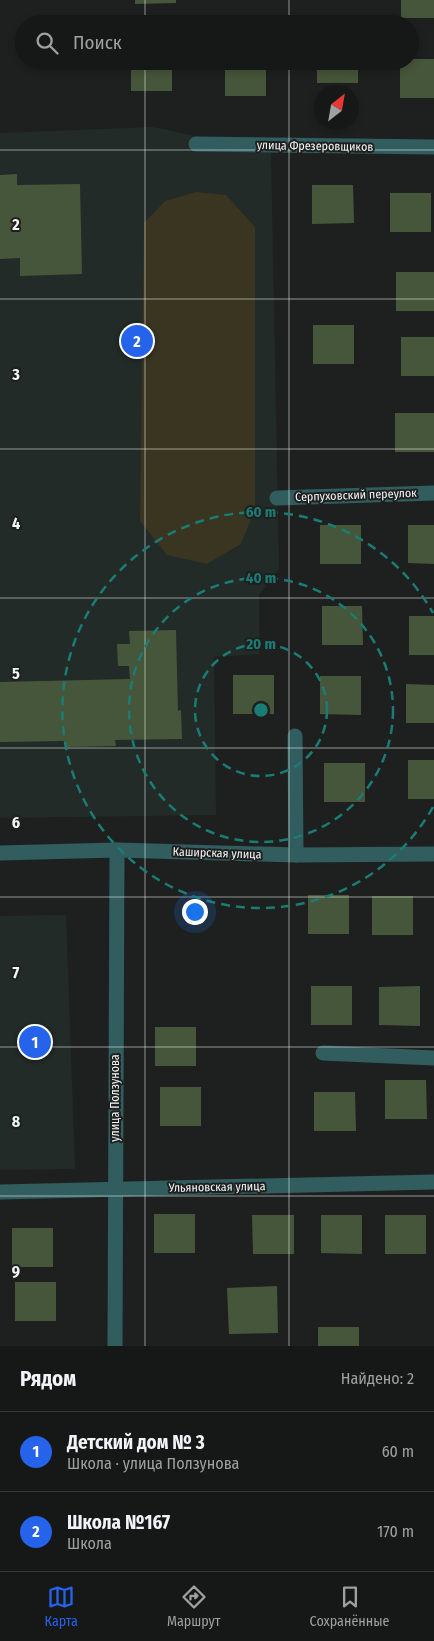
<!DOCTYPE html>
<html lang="ru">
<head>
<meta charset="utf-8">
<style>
  body { margin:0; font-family:"Fira Sans Condensed",sans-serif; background:#232524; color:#f1f3f6 }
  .compass { position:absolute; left:314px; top:85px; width:45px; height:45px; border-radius:50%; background:#161817; box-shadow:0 2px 8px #0003; rotate:31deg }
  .you { position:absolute; left:194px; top:911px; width:18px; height:18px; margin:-12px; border:4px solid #fff; border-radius:50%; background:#1a73e8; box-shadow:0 0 0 8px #1a73e833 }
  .badge { display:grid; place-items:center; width:32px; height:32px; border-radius:50%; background:#2563eb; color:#fff; font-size:16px; font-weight:700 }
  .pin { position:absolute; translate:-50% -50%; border:2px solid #fff; box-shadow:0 1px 5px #0006 }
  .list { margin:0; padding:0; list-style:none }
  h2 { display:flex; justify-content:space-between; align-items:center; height:65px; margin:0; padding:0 20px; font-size:21px }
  h2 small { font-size:16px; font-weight:400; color:#9ea0a1 }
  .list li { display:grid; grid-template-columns:32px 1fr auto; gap:15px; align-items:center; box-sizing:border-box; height:80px; padding:0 20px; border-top:1px solid #353736 }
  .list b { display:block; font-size:19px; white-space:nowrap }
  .list p { margin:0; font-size:16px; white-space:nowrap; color:#9ea0a1 }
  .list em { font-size:16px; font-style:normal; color:#9ea0a1 }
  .icon { flex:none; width:28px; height:28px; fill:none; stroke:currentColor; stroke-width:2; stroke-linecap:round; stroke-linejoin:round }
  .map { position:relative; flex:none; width:434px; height:1346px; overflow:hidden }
  .search { position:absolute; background:#161817; box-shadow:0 2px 8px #0003; left:15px; right:15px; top:15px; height:55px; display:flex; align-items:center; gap:12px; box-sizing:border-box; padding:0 18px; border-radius:28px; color:#9ea0a1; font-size:19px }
  .sheet { height:225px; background:#161817 }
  nav { display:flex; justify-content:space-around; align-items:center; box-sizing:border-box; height:70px; border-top:1px solid #353736; background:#161817; font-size:14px; color:#9ea0a1 }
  nav a { display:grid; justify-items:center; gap:2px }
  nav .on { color:#2563eb }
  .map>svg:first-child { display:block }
</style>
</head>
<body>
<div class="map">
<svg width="434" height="1346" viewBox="0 0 434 1346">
  <rect width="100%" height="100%" fill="#1e201f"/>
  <g fill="#222b27">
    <polygon points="153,127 271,152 279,569 259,595 259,654 214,657 216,815 0,818 0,133"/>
    <polygon points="66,915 75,1169 0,1170 0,916"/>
  </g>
  <polygon fill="#393521" points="196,192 226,195 255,227 255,509 241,544 207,564 167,555 140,521 144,223 165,201"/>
  <g fill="#46563a">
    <polygon points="135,0 176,0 176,3 135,4"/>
    <rect x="401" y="0" width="33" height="18"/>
    <polygon points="410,59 434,59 434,98 400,98 400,61 410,61"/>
    <rect x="131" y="61" width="41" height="30"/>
    <rect x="225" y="61" width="41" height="35"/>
    <rect x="317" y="61" width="41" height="22"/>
    <polygon points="17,174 17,185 80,184 82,274 20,276 20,258 0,259 0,175"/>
    <polygon points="312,185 353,185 354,223 312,224"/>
    <rect x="390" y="193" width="41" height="39"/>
    <rect x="396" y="272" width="38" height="39"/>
    <rect x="313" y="325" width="41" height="39"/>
    <rect x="401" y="337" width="33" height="39"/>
    <rect x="395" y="413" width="39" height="39"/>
    <rect x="320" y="525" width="41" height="39"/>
    <polygon points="408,525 434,525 434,564 408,563"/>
    <polygon points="322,606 362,606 363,645 322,645"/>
    <rect x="409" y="616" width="25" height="39"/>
    <polygon points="176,630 178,711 181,710 182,739 115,740 116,746 66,747 66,741 0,742 0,682 130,679 129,666 118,666 117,644 130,644 129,631"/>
    <rect x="233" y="675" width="41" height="39"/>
    <polygon points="320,676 361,676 361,715 320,714"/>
    <polygon points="406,684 434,685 434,723 406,723"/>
    <rect x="408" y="760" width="26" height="39"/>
    <rect x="324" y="763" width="41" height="39"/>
    <rect x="308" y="895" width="41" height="39"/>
    <rect x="372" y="896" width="41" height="39"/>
    <rect x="311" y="986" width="41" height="39"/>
    <polygon points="420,986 420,1026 379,1025 379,987"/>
    <rect x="155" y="1027" width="41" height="39"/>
    <polygon points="385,1080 426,1080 427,1119 385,1119"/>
    <rect x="160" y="1087" width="41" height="39"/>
    <polygon points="314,1092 355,1092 356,1131 314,1131"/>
    <rect x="154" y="1214" width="41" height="39"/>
    <polygon points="252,1215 294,1215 294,1254 253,1254"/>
    <polygon points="321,1215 362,1215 362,1254 321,1253"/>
    <rect x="385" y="1215" width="41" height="39"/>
    <rect x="12" y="1228" width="41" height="39"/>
    <rect x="15" y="1282" width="41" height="39"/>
    <polygon points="277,1286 278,1333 229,1334 227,1288"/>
    <rect x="318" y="1327" width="41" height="19"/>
  </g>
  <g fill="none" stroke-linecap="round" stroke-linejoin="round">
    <g stroke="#315d5f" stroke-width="15">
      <polyline points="196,144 434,147"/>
      <polyline points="277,498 434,493"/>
      <polyline points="295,736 296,855"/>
      <polyline points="0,853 117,850 296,855 434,854"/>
      <polyline points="323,1053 434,1058"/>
      <polyline points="0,1192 434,1182"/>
      <polyline points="115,1346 117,850"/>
    </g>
  </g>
  <path fill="none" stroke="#f3f5f4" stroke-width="1" stroke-opacity="0.55" d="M 145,0 L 145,24M 289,0 L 289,24M 145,61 L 145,1346M 289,61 L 289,1346M 0,150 L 434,150M 0,299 L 434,299M 0,449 L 434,449M 0,598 L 434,598M 0,748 L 434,748M 0,897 L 434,897M 0,1047 L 434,1047M 0,1196 L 434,1196"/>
  <g fill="none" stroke="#1a7c75" stroke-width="2.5" stroke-dasharray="9 6">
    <circle cx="261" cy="710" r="66"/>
    <circle cx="261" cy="710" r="132"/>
    <path d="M433 807A198 198 0 1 1 433 613"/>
  </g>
  <g text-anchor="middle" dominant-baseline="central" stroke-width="4" stroke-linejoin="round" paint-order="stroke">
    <g font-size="12" fill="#f3f5f4" stroke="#1e201f">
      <text transform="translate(315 146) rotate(1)">улица Фрезеровщиков</text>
      <text transform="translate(356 495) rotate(-2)">Серпуховский переулок</text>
      <text transform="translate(217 853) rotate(2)">Каширская улица</text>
      <text transform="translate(115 1098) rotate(-90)">улица Ползунова</text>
      <text transform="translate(217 1187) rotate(-1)">Ульяновская улица</text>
    </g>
  </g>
  <g font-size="16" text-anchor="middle" font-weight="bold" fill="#f3f5f4" stroke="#1e201f" stroke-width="4" stroke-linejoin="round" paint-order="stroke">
    <text x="16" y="230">2</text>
    <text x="16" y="380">3</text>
    <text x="16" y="529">4</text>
    <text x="16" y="679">5</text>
    <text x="16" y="828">6</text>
    <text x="16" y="978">7</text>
    <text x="16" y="1127">8</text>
    <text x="16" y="1277">9</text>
  </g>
  <circle cx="261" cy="710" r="8" fill="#1a7c75" stroke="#1e201f" stroke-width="2.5"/>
  <g font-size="15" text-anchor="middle" font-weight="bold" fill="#1a7c75" stroke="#1e201f" stroke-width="4" stroke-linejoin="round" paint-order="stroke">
    <text x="261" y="517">60 m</text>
    <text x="261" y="583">40 m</text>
    <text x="261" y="649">20 m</text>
  </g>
</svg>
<svg class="compass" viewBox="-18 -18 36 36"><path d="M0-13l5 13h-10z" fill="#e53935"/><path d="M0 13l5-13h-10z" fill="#9ea0a1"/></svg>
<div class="you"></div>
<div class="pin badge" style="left:35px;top:1042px">1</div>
<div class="pin badge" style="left:137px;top:341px">2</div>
<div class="search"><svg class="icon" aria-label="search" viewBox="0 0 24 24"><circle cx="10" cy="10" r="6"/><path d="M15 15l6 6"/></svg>Поиск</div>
</div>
<section class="sheet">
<h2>Рядом<small>Найдено: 2</small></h2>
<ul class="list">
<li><span class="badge">1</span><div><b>Детский дом № 3</b><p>Школа · улица Ползунова</p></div><em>60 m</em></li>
<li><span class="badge">2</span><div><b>Школа №167</b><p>Школа</p></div><em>170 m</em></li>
</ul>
</section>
<nav>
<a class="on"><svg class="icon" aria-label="map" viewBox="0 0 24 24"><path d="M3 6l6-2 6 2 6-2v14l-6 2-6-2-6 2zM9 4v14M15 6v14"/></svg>Карта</a>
<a><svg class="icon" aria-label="directions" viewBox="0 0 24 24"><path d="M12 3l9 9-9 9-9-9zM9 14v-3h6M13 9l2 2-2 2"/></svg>Маршрут</a>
<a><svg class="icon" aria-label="saved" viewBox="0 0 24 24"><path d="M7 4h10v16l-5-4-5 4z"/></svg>Сохранённые</a>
</nav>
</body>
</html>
